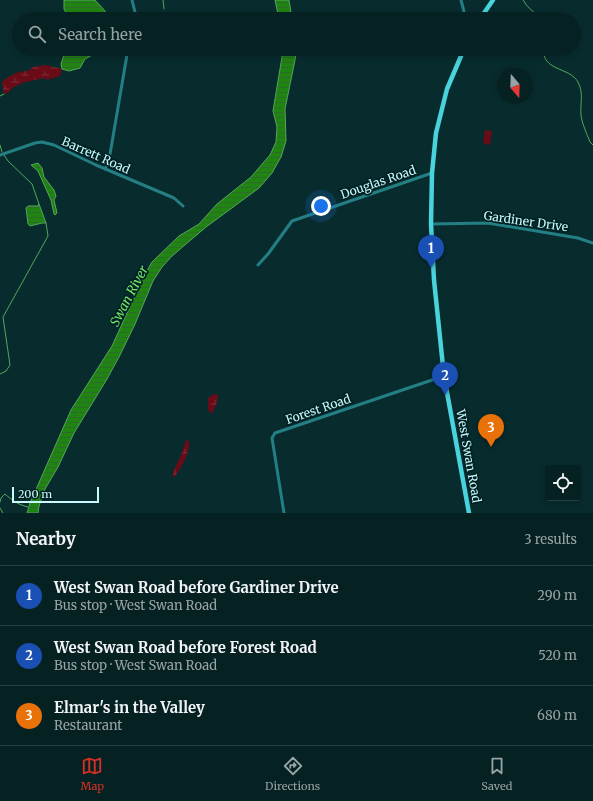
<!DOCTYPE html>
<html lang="en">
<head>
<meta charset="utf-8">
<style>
  body { margin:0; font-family:Merriweather,serif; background:#0f292a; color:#f1f3f6 }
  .controls { position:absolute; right:12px; bottom:12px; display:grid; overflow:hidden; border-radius:4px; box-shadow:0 2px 6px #0003 }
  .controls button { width:36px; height:36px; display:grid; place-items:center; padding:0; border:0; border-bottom:1px solid #273e40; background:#062122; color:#f1f3f6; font:20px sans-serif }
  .compass { position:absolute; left:497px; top:68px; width:36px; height:36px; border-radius:50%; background:#062122; box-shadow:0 2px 6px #0003; rotate:161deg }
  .scale { position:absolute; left:12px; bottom:10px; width:87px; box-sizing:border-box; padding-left:4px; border:2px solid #c8f9fc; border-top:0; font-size:11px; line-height:14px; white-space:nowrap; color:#c8f9fc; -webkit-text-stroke:3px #002224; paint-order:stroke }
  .you { position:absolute; left:321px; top:206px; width:14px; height:14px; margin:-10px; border:3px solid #fff; border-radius:50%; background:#1a73e8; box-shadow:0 0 0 6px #1a73e833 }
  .badge { display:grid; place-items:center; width:26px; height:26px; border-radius:50%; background:#d93025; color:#fff; font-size:13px; font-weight:700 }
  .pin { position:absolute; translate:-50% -33px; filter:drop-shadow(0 1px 2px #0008) }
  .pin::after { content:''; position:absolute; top:21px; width:14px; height:12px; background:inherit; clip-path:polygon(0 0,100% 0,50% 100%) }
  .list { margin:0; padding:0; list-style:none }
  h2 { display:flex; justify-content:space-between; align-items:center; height:52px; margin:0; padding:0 16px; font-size:17px }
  h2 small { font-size:13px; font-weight:400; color:#98a3a5 }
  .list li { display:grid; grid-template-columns:26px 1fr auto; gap:12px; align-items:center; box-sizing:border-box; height:60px; padding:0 16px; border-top:1px solid #273e40 }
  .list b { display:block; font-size:15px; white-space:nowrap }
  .list p { margin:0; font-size:13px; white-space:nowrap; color:#98a3a5 }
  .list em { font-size:13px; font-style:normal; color:#98a3a5 }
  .icon { flex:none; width:22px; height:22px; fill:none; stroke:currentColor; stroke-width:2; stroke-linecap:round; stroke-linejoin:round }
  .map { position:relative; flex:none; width:593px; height:513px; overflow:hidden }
  .search { position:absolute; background:#062122; box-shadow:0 2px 6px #0003; left:12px; right:12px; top:12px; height:44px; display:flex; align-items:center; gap:10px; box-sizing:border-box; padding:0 14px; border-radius:22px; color:#98a3a5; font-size:15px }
  .sheet { height:232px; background:#062122 }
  nav { display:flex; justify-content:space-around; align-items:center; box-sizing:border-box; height:56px; border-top:1px solid #273e40; background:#062122; font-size:11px; color:#98a3a5 }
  nav a { display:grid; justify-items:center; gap:2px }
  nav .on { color:#d93025 }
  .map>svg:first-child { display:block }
</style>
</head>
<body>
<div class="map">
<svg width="593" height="513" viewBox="0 0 593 513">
  <defs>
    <pattern id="wetland-marsh" width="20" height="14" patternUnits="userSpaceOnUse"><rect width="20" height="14" fill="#6a0b18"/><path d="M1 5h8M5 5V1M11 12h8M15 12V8" fill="none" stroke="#7e2f3a"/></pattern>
    <pattern id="water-rules" width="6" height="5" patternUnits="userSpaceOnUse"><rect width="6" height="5" fill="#208412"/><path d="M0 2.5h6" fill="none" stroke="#2d6a2c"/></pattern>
  </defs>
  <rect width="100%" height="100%" fill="#082c2e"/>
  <polygon fill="#6a0b18" points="485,130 492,131 490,145 483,143"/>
  <g fill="url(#wetland-marsh)">
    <path d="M 45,65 L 62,69 L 60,76 L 47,80 L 45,78 L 25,82 L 12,88 L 9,92 L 4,94 L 2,82 C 10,75 18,71 28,71 L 33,67 Z"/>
    <polygon points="214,394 218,395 217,403 213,412 210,413 208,409 208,398"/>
    <path d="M 186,440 L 189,441 C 191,452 181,467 175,477 L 173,477 L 173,472 L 181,455 Z"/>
  </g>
  <g fill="url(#water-rules)" stroke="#52a758">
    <polygon points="64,0 95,0 105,11 107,19 69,19 64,9"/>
    <polygon points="275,0 289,0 292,19 279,19"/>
    <polygon points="66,49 100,49 98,52 85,59 80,68 69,71 62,69 61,64"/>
    <polygon points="282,49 295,49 296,55 285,109 286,141 281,157 272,173 259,188 206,227 172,256 162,267 153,281 135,324 120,355 107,379 74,433 58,467 45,489 39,506 38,513 27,513 30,503 71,410 112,346 143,278 152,262 179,236 199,224 217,204 251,177 270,155 276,142 277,127 273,111 282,57"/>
    <polygon points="38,163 42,168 44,177 54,190 56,196 54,200 57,213 55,215 54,214 51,200 38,171 31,165"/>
    <polygon points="39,204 46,223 42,223 30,226 28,224 26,208 28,206 38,206"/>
  </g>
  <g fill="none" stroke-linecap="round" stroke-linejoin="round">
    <g stroke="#52a758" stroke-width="1">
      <polyline points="163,0 164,9"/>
      <path d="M 523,0 C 527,8 535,12 540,19"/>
      <path d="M 544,49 C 541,71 570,67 578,82 C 584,94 580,103 581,115 C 582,124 587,134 590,142 L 593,145"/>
      <polyline points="0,96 4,94"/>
      <polyline points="0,145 2,152"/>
      <polyline points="4,155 8,161 32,184 39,204"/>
      <polyline points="0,374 6,371 10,365 3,317 48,236 46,223"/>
      <path d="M 0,502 L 1,498 L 5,494 C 13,501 19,505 28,507"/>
      <polyline points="0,508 3,513"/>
    </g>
    <g stroke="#247f85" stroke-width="3">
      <polyline points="132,0 135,12 134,19"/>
      <polyline points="461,0 466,19"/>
      <polyline points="0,155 35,143 42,142 54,145 96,165 174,198 183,206"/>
      <polyline points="105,169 109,160 128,49"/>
      <polyline points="431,224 488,223 578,238 593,243"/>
      <polyline points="258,265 268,254 292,221 432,173"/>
      <polyline points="284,513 272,438 275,433 444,376"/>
    </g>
    <g stroke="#49d3dd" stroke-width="4.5">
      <polyline points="480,19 493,0"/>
      <polyline points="464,49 447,89 436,133 432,173 431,224 434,280 444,376 469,513"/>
    </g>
  </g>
  <g text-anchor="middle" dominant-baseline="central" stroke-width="3.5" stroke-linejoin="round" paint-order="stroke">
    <g font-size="12" fill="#c8f9fc" stroke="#002224">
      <text transform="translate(96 155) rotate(24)">Barrett Road</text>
      <text transform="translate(378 182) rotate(-19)">Douglas Road</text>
      <text transform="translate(526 221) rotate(8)">Gardiner Drive</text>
      <text transform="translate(318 409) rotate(-19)">Forest Road</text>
      <text transform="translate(469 456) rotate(80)">West Swan Road</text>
    </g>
    <g font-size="13" font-style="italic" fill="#75e867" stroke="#002224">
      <text transform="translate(129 296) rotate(-62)">Swan River</text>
    </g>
  </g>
</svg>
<div class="controls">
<button><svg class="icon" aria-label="locate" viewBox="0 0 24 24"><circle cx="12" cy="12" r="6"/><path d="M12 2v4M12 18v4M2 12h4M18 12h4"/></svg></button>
</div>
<svg class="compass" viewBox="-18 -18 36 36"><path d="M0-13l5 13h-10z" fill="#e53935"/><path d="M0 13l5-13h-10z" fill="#98a3a5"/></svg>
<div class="scale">200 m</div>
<div class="you"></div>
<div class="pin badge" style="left:431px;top:268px;background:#1a4fb4">1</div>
<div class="pin badge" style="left:445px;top:395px;background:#1a4fb4">2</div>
<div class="pin badge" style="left:491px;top:447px;background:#e8710a">3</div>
<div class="search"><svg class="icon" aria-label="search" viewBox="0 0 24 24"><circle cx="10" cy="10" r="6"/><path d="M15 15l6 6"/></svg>Search here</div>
</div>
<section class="sheet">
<h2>Nearby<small>3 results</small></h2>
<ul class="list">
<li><span class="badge" style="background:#1a4fb4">1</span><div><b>West Swan Road before Gardiner Drive</b><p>Bus stop · West Swan Road</p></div><em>290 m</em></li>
<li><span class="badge" style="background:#1a4fb4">2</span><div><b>West Swan Road before Forest Road</b><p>Bus stop · West Swan Road</p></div><em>520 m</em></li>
<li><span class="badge" style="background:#e8710a">3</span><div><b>Elmar's in the Valley</b><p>Restaurant</p></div><em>680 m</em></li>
</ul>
</section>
<nav>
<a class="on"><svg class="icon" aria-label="map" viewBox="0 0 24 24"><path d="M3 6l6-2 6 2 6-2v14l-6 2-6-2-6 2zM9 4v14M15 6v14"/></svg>Map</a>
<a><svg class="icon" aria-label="directions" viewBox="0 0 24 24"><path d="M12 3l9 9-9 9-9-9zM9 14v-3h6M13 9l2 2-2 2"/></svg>Directions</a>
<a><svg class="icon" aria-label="saved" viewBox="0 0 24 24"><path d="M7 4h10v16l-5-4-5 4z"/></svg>Saved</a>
</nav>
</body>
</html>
